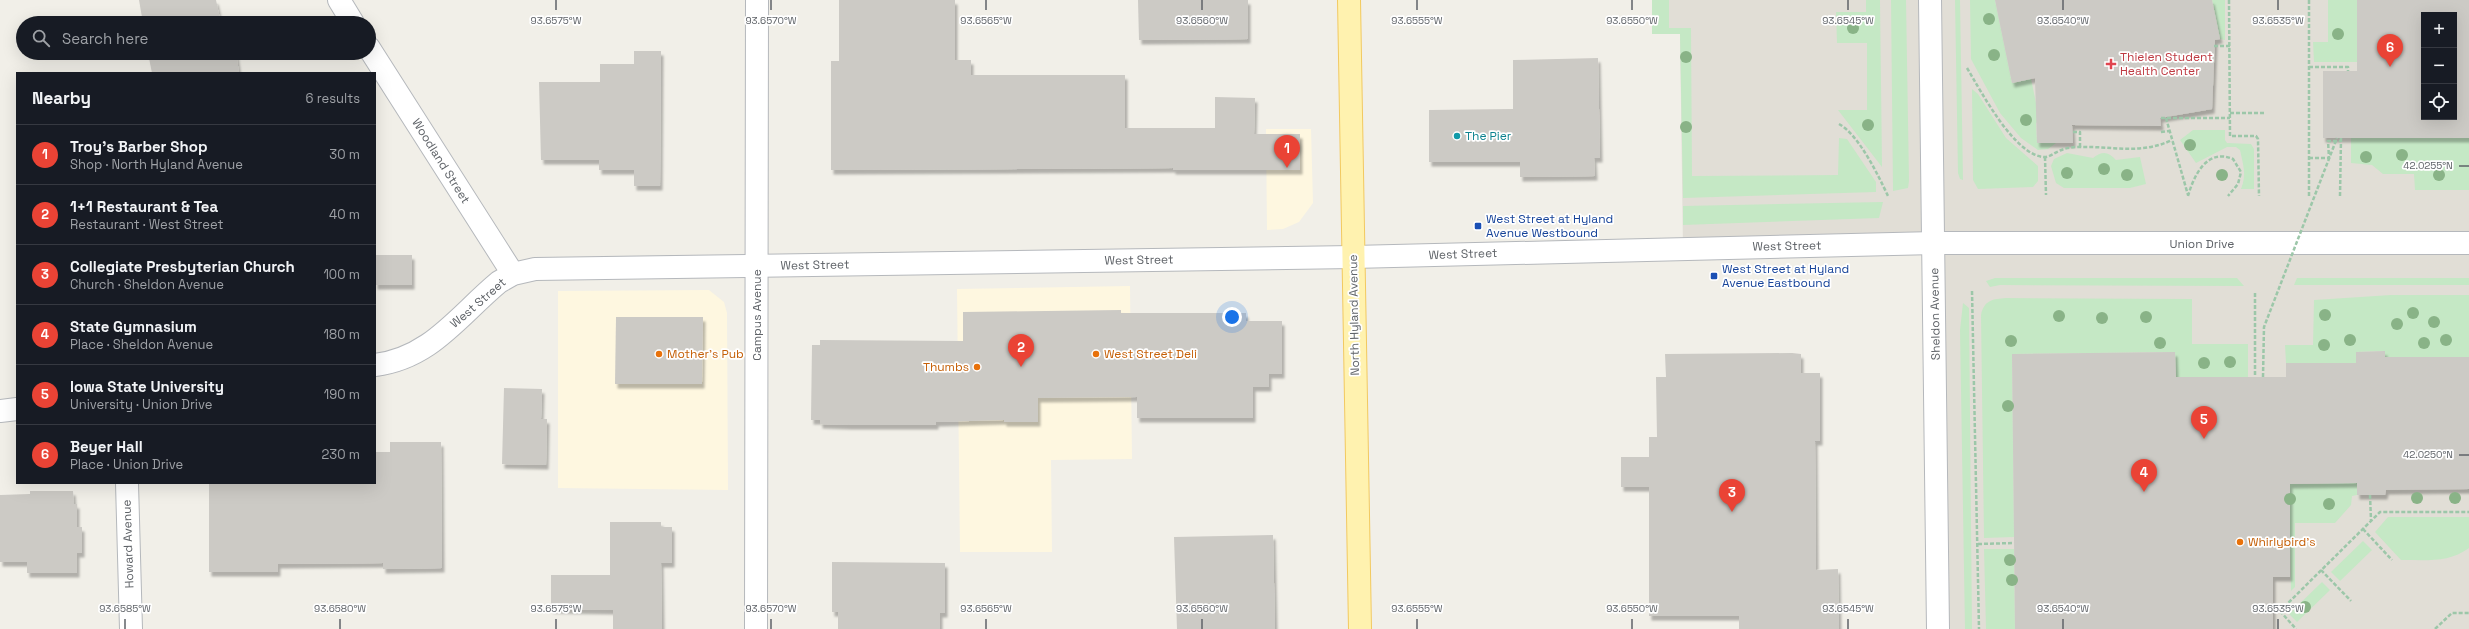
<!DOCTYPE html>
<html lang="en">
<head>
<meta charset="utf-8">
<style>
  body { margin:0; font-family:"Space Grotesk",sans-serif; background:#20242c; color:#f1f3f6 }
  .controls { position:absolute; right:12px; top:12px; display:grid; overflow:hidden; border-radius:0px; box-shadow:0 4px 16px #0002 }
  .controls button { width:36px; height:36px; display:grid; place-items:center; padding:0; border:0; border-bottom:1px solid #363941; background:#171b24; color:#f1f3f6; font:20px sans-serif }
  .you { position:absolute; left:1232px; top:317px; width:14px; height:14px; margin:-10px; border:3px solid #fff; border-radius:50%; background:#1a73e8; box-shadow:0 0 0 6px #1a73e833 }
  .badge { display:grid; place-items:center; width:26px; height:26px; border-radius:50%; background:#ea4335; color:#fff; font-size:13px; font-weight:700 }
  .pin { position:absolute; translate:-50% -33px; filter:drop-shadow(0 1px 2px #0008) }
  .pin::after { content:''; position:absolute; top:21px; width:14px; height:12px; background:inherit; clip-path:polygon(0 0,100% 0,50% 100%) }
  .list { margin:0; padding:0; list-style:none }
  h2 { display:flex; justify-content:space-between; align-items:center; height:52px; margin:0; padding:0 16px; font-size:17px }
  h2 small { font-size:13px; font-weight:400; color:#9ea1a6 }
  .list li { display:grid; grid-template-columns:26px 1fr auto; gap:12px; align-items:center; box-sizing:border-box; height:60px; padding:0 16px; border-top:1px solid #363941 }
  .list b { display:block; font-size:15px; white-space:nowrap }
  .list p { margin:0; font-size:13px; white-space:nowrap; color:#9ea1a6 }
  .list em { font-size:13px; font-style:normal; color:#9ea1a6 }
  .icon { flex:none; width:22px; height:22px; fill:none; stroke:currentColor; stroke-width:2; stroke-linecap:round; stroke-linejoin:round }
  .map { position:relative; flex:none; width:2469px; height:629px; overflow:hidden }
  .search { position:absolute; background:#171b24; box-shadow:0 4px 16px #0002; left:16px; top:16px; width:360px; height:44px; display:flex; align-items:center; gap:10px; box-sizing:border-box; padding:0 14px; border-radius:22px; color:#9ea1a6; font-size:15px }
  .panel { position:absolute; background:#171b24; box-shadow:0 4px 16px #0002; left:16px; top:72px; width:360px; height:412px; border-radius:0px }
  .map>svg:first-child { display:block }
</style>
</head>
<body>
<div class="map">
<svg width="2469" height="629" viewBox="0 0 2469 629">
  <defs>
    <filter id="shadow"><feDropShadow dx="2.5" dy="4.5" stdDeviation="1" flood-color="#0004"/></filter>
  </defs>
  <rect width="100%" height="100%" fill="#f1efe8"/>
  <g fill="#fef7e0">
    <polygon points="1266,129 1311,129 1313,203 1299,222 1283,229 1267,230"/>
    <polygon points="1130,286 1132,459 1051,460 1052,552 960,552 957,289"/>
    <polygon points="709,290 724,302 727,313 728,490 558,488 558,291"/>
  </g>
  <path fill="#e1ded6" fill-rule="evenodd" d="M 1652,0 L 2469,0 L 2469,629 L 1942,629 L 1935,243 L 1683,249 L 1680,34 L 1652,34 ZM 2424,15 L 2454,15 L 2454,117 L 2424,117 Z"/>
  <g fill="#c5e8c5">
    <polygon points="1652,0 1669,0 1669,28 1691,28 1692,176 1838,175 1839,138 1847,139 1876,182 1876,192 1683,198 1680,34 1652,34"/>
    <polygon points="1866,0 1880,0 1882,167 1838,110 1867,110 1867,43 1837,43 1836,12 1866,12"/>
    <polygon points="1891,0 1906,0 1909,181 1908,188 1893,191"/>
    <polygon points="1955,0 1960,0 1963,180 1960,179 1958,173"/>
    <polygon points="1970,0 1995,0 2012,83 2031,79 2040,122 2036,123 2037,142 2056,143 2048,149 2038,150 2021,138 2000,113 1971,59"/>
    <polygon points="2212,0 2225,0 2225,40 2220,39"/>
    <polygon points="2328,0 2357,0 2357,62 2314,62 2313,42 2328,42"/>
    <polygon points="1972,89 1978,94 2006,138 2038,166 2038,181 2033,187 1978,189 1973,180"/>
    <path d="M 2193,130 L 2225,130 L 2225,140 L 2227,143 L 2251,144 L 2254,149 L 2254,189 L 2241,189 C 2247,174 2243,165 2240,150 L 2236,147 L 2227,147 L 2196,163 L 2180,140 Z"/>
    <polygon points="2351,138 2469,138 2469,190 2415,190 2414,174 2383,174 2372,165 2351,163"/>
    <path d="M 2067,153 L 2093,158 C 2102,151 2108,151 2116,160 L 2140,157 L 2146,184 L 2130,188 L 2064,188 L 2056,183 L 2051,166 L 2054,159 Z"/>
    <polygon points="1883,202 1879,218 1683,225 1683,206"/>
    <polygon points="1995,278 2237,278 2244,286 2000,285 1990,287 1986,281"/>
    <polygon points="2297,278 2469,278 2469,285 2294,285"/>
    <polygon points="2391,295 2469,295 2469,357 2385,357 2385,351 2356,352 2356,363 2286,363 2285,345 2313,345 2314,300"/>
    <path d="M 2006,298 L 2192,299 L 2192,344 L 2248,344 L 2248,377 L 2176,393 L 2175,352 L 2012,354 L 2014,537 L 1984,538 L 1981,315 C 1984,300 1993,299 2006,298 Z"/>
    <polygon points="1963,303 1969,308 1972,629 1965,629 1960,330"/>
    <polygon points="2357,483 2357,495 2352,496 2351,505 2335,523 2295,523 2295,587 2291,591 2289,484"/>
    <path d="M 2388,517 L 2469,517 L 2469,548 C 2449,563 2426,560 2401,560 L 2375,532 Z"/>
    <polygon points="2363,541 2372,550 2340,581 2331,572"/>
    <polygon points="1984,549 2014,549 2015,629 1986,629"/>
    <polygon points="2322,582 2330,590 2297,622 2289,614"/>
  </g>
  <g fill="#cccac5" fill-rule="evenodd" filter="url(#shadow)">
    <polygon points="139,0 216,0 220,19 229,17 230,23 143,23"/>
    <polygon points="839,0 955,0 955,60 971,60 971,75 1125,75 1125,128 1215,128 1215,97 1255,98 1254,134 1300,134 1300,170 1173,170 1173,168 831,170 831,61 839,61"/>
    <polygon points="1138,0 1248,0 1248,39 1139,40"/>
    <polygon points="1995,0 2212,0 2220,39 2215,40 2212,109 2160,118 2161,126 2072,125 2073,143 2037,143 2035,78 2012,83"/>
    <path d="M 2357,0 L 2469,0 L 2469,138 L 2323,138 L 2323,71 L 2357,71 ZM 2424,15 L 2454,15 L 2454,117 L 2424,117 Z"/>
    <polygon points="634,51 661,51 660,186 634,186 634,170 599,170 599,160 541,160 539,82 600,82 600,64 634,64"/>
    <polygon points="148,53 236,53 239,73 152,73"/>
    <polygon points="1598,58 1600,158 1594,158 1595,176 1520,177 1520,162 1429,162 1429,110 1513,109 1513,60"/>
    <rect x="375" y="255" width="37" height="30"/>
    <polygon points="1121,310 1121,313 1246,313 1246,321 1282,321 1282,374 1269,374 1269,387 1253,387 1253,418 1137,418 1137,397 1038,398 1038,422 1004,422 1004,420 936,422 936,425 849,425 820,424 820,420 811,420 812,345 820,345 820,340 963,341 963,312"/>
    <polygon points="616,317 703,317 702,384 615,384"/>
    <polygon points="2385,351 2385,357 2469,357 2469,489 2386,490 2385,495 2357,495 2357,483 2290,484 2290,577 2273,577 2273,629 2015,629 2012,354 2175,352 2176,377 2286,377 2286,363 2356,363 2356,352"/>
    <polygon points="1792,353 1801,354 1801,373 1820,373 1820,441 1815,441 1816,570 1838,569 1839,629 1739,629 1739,616 1649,616 1649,487 1621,487 1621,457 1649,457 1649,437 1657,437 1656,377 1666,377 1665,354"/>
    <polygon points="504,388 542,389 541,419 547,419 546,465 502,464"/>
    <polygon points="390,442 441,442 442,568 383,569 383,563 278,564 278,572 209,572 209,483 375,483 375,452 390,452"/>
    <polygon points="30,491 73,491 74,504 77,504 77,527 82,527 82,553 77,553 77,573 27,573 27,562 0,562 0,495 30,494"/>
    <polygon points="610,522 661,522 661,527 672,527 672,563 661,563 662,629 613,629 613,610 551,609 551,575 610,575"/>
    <polygon points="1273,535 1275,629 1177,629 1174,537"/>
    <polygon points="832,562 945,563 945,613 940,613 940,629 838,629 838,612 832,612"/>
  </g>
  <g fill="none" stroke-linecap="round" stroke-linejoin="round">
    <defs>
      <g id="minor">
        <polyline points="339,0 353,23"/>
        <polyline points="1930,0 1938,629"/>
        <polyline points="369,48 513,274"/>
        <path d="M 375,365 C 431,358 458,316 499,282 L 513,274 L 535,269 L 1353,257 L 1935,243 L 2469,243"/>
        <polyline points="0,411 17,409"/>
        <polyline points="127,483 131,629"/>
        <polyline points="756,629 757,0"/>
      </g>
      <polyline id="major" points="1349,0 1360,629"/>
    </defs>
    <use href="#minor" stroke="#b5b8bc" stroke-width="24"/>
    <use href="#major" stroke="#f2c960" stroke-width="24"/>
    <g stroke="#9cc7a9" stroke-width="2.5" stroke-dasharray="4 2" stroke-linecap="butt">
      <polyline points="2229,0 2230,136 2256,136 2258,139 2259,196"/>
      <polyline points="2309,0 2309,196"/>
      <polyline points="2214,46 2230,46"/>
      <polyline points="2309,67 2348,67 2348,71"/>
      <path d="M 1967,68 C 1981,91 2015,157 2045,157 C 2050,157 2054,153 2059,151 C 2069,146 2081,147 2092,147 C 2120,148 2145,153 2172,140"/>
      <polyline points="2230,113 2266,113"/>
      <polyline points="2161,118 2230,118"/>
      <polyline points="2166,118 2188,195"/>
      <path d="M 1839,124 C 1859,135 1878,175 1888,196"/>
      <polyline points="2073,132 2080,132 2080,147"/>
      <polyline points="2161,132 2170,131"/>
      <polyline points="2045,157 2046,195"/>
      <polyline points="2309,158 2329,158 2328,141 2341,141"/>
      <path d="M 2188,196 C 2194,175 2207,148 2233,159 L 2241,172 L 2238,184 L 2228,196"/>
      <polyline points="2340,196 2341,138"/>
      <polyline points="1972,291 1979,629"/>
      <polyline points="2255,293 2255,377"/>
      <polyline points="2370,495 2371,520"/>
      <polyline points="2363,529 2392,560"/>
      <polyline points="1978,544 2014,543"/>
      <polyline points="2321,570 2351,601"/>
      <polyline points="2262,611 2280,611 2296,629"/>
      <polyline points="2280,611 2380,512 2469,512"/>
      <polyline points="2435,629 2452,613 2469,613"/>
    </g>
    <use href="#minor" stroke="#fff" stroke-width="22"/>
    <use href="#major" stroke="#fff2af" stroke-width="22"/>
    <polyline stroke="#9cc7a9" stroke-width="2.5" stroke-dasharray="4 2" stroke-linecap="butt" points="2263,377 2264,327 2337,138"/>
  </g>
  <g fill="#89b387">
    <circle cx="1989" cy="19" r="6"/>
    <circle cx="1853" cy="28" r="6"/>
    <circle cx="2338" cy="34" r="6"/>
    <circle cx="1994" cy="55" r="6"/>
    <circle cx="1686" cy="57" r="6"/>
    <circle cx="2026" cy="120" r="6"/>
    <circle cx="1868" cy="125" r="6"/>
    <circle cx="1686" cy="127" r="6"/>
    <circle cx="2190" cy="145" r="6"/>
    <circle cx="2402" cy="155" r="6"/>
    <circle cx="2366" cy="157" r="6"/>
    <circle cx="2104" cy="169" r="6"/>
    <circle cx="2067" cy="173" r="6"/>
    <circle cx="2127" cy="175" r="6"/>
    <circle cx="2222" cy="175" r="6"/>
    <circle cx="2439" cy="175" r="6"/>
    <circle cx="2413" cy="313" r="6"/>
    <circle cx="2325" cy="315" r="6"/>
    <circle cx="2059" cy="316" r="6"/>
    <circle cx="2146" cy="317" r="6"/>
    <circle cx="2102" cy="318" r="6"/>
    <circle cx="2434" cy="322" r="6"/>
    <circle cx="2397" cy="324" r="6"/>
    <circle cx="2350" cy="340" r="6"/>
    <circle cx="2446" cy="340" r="6"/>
    <circle cx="2011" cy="341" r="6"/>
    <circle cx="2160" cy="343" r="6"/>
    <circle cx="2424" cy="343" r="6"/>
    <circle cx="2324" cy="345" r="6"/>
    <circle cx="2230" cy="362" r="6"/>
    <circle cx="2204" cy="363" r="6"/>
    <circle cx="2008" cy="406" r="6"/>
    <circle cx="2417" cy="498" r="6"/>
    <circle cx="2455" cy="498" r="6"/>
    <circle cx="2290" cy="499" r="6"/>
    <circle cx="2329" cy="504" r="6"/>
    <circle cx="2010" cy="560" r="6"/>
    <circle cx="2012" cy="580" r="6"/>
    <circle cx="2305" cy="607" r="6"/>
  </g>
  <path fill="none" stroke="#5f6368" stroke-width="1.5" d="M 556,0 L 556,10M 771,0 L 771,10M 986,0 L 986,10M 1202,0 L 1202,10M 1417,0 L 1417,10M 1632,0 L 1632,10M 1848,0 L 1848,10M 2063,0 L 2063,10M 2278,0 L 2278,10M 2459,166 L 2469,166M 2459,455 L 2469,455M 125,619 L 125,629M 340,619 L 340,629M 556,619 L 556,629M 771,619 L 771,629M 986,619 L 986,629M 1202,619 L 1202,629M 1417,619 L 1417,629M 1632,619 L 1632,629M 1848,619 L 1848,629M 2063,619 L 2063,629M 2278,619 L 2278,629"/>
  <path fill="#e0444e" stroke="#fff" stroke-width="1.5" d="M2109 58h4v4h4v4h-4v4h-4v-4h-4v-4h4z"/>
  <circle fill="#0f9aa8" stroke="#fff" stroke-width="1.5" cx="1457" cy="136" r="4"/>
  <g fill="#1a4fb4" stroke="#fff" stroke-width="1.5">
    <rect x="1474" y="222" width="8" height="8" rx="2"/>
    <rect x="1710" y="272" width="8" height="8" rx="2"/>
  </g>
  <g fill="#e8710a" stroke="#fff" stroke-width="1.5">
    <circle cx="659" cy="354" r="4"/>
    <circle cx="1096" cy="354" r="4"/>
    <circle cx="977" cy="367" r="4"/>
    <circle cx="2240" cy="542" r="4"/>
  </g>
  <g text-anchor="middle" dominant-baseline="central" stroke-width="3.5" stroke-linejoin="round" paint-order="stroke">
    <g font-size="12" fill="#be3a42" stroke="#fff" text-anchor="start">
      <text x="2120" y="57">Thielen Student<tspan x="2120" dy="14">Health Center</tspan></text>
    </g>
    <g font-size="12" fill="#0d838f" stroke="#fff" text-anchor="start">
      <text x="1465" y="136">The Pier</text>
    </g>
    <g font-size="12" fill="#5f6368" stroke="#fff">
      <text transform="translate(441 161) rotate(58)">Woodland Street</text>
      <text x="2202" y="244">Union Drive</text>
      <text transform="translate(1787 246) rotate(-1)">West Street</text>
      <text transform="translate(1463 254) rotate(-2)">West Street</text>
      <text transform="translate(1139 260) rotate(-1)">West Street</text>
      <text transform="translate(815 265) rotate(-1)">West Street</text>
      <text transform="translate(478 303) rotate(-41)">West Street</text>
      <text transform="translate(1935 314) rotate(-91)">Sheldon Avenue</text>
      <text transform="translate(757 315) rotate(-90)">Campus Avenue</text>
      <text transform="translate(1354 315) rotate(-91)">North Hyland Avenue</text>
      <text transform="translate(128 544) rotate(-92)">Howard Avenue</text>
    </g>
    <g font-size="12" fill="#164399" stroke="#fff" text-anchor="start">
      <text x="1486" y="219">West Street at Hyland<tspan x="1486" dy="14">Avenue Westbound</tspan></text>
      <text x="1722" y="269">West Street at Hyland<tspan x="1722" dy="14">Avenue Eastbound</tspan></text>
    </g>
    <g font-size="12" fill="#c56008" stroke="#fff" text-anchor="start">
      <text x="667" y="354">Mother's Pub</text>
      <text x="1104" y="354">West Street Deli</text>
      <text x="969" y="367" text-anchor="end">Thumbs</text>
      <text x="2248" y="542">Whirlybird's</text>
    </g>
  </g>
  <g font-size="10" text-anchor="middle" fill="#5f6368" stroke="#fff" stroke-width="3.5" stroke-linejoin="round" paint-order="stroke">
    <text x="556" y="24">93.6575°W</text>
    <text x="771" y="24">93.6570°W</text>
    <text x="986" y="24">93.6565°W</text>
    <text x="1202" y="24">93.6560°W</text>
    <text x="1417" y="24">93.6555°W</text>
    <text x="1632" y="24">93.6550°W</text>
    <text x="1848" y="24">93.6545°W</text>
    <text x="2063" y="24">93.6540°W</text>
    <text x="2278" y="24">93.6535°W</text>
    <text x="2428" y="169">42.0255°N</text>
    <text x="2428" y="458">42.0250°N</text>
    <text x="125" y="612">93.6585°W</text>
    <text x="340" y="612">93.6580°W</text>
    <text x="556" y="612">93.6575°W</text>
    <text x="771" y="612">93.6570°W</text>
    <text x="986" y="612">93.6565°W</text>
    <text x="1202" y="612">93.6560°W</text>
    <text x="1417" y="612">93.6555°W</text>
    <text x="1632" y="612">93.6550°W</text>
    <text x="1848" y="612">93.6545°W</text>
    <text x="2063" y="612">93.6540°W</text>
    <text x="2278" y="612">93.6535°W</text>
  </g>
</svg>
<div class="controls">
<button>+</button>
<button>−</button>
<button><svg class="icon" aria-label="locate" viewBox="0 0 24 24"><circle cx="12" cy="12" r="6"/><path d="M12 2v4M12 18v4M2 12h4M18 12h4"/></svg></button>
</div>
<div class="you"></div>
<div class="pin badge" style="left:1287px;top:168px">1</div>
<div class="pin badge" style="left:1021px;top:367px">2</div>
<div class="pin badge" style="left:1732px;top:512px">3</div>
<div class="pin badge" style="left:2144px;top:492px">4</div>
<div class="pin badge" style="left:2204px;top:439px">5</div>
<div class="pin badge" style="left:2390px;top:67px">6</div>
<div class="search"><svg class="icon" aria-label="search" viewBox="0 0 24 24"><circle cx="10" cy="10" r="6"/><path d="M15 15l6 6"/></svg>Search here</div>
<section class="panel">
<h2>Nearby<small>6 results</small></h2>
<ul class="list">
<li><span class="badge">1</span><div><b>Troy's Barber Shop</b><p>Shop · North Hyland Avenue</p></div><em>30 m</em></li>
<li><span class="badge">2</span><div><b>1+1 Restaurant &amp; Tea</b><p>Restaurant · West Street</p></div><em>40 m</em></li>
<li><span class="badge">3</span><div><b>Collegiate Presbyterian Church</b><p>Church · Sheldon Avenue</p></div><em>100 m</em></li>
<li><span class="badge">4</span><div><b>State Gymnasium</b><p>Place · Sheldon Avenue</p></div><em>180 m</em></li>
<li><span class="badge">5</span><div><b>Iowa State University</b><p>University · Union Drive</p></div><em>190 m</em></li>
<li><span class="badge">6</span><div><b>Beyer Hall</b><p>Place · Union Drive</p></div><em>230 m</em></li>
</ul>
</section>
</div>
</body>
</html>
